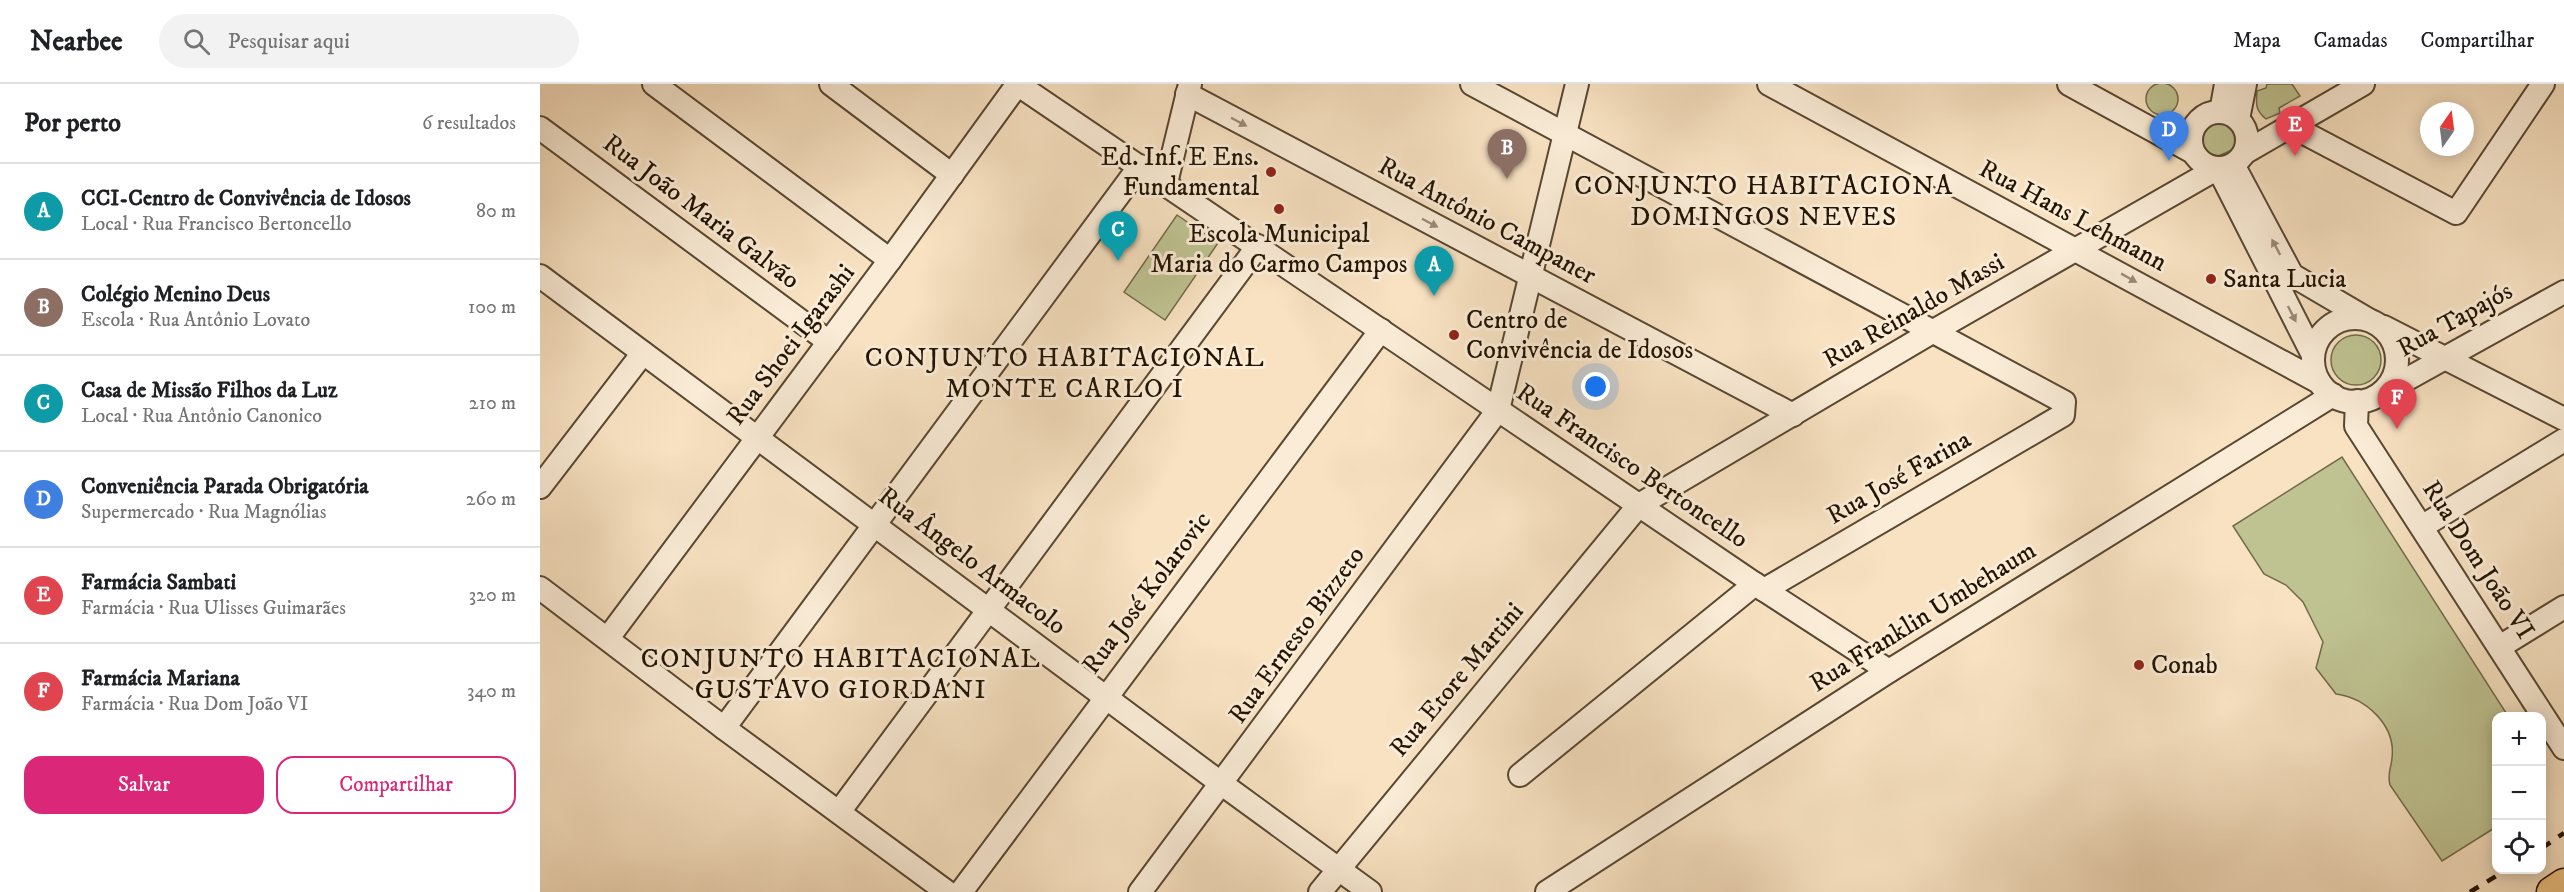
<!DOCTYPE html>
<html lang="pt">
<head>
<meta charset="utf-8">
<style>
  body { margin:0; font-family:"IM FELL DW Pica",serif; background:#f2f2f2; color:#202124 }
  .controls { position:absolute; right:18px; bottom:18px; display:grid; overflow:hidden; border-radius:12px; box-shadow:0 3px 15px #0003 }
  .controls button { width:54px; height:54px; display:grid; place-items:center; padding:0; border:0; border-bottom:2px solid #e0e0e0; background:#fff; color:#202124; font:30px sans-serif }
  .compass { position:absolute; left:1880px; top:18px; width:54px; height:54px; border-radius:50%; background:#fff; box-shadow:0 3px 15px #0003; rotate:14deg }
  .you { position:absolute; left:1056px; top:303px; width:21px; height:21px; margin:-15px; border:4px solid #fff; border-radius:50%; background:#1a73e8; box-shadow:0 0 0 9px #1a73e833 }
  .badge { display:grid; place-items:center; width:39px; height:39px; border-radius:50%; background:#db2777; color:#fff; font-size:20px; font-weight:700 }
  .pin { position:absolute; translate:-50% -50px; filter:drop-shadow(0 2px 3px #0008) }
  .pin::after { content:''; position:absolute; top:32px; width:21px; height:18px; background:inherit; clip-path:polygon(0 0,100% 0,50% 100%) }
  .list { margin:0; padding:0; list-style:none }
  h2 { display:flex; justify-content:space-between; align-items:center; height:78px; margin:0; padding:0 24px; font-size:26px }
  h2 small { font-size:20px; font-weight:400; color:#757577 }
  .list li { display:grid; grid-template-columns:39px 1fr auto; gap:18px; align-items:center; box-sizing:border-box; height:96px; padding:0 24px; border-top:2px solid #e0e0e0 }
  .list b { display:block; font-size:22px; white-space:nowrap }
  .list p { margin:0; font-size:20px; white-space:nowrap; color:#757577 }
  .list em { font-size:20px; font-style:normal; color:#757577 }
  .actions { display:flex; gap:12px; padding:18px 24px }
  .actions a { flex:1; padding:14px 0; border:2px solid #db2777; border-radius:18px; text-align:center; font-size:21px; color:#db2777 }
  .actions .main { background:#db2777; color:#fff }
  .icon { flex:none; width:33px; height:33px; fill:none; stroke:currentColor; stroke-width:2; stroke-linecap:round; stroke-linejoin:round }
  .map { position:relative; flex:none; width:2024px; height:808px; overflow:hidden }
  header { display:flex; align-items:center; gap:36px; box-sizing:border-box; height:84px; padding:0 30px; background:#fff; border-bottom:2px solid #e0e0e0 }
  header strong { font-size:28px }
  nav { display:flex; gap:33px; margin-inline-start:auto; font-size:21px }
  .search { width:420px; height:54px; background:#f2f2f2; display:flex; align-items:center; gap:15px; box-sizing:border-box; padding:0 21px; border-radius:33px; color:#757577; font-size:22px }
  main { display:flex }
  aside { flex:1; background:#fff }
  .map>svg:first-child { display:block }
</style>
</head>
<body>
<header>
<strong>Nearbee</strong>
<div class="search"><svg class="icon" aria-label="search" viewBox="0 0 24 24"><circle cx="10" cy="10" r="6"/><path d="M15 15l6 6"/></svg>Pesquisar aqui</div>
<nav><a>Mapa</a><a>Camadas</a><a>Compartilhar</a></nav>
</header>
<main>
<aside>
<h2>Por perto<small>6 resultados</small></h2>
<ul class="list">
<li><span class="badge" style="background:#0f9aa8">A</span><div><b>CCI-Centro de Convivência de Idosos</b><p>Local · Rua Francisco Bertoncello</p></div><em>80 m</em></li>
<li><span class="badge" style="background:#8d6e63">B</span><div><b>Colégio Menino Deus</b><p>Escola · Rua Antônio Lovato</p></div><em>100 m</em></li>
<li><span class="badge" style="background:#0f9aa8">C</span><div><b>Casa de Missão Filhos da Luz</b><p>Local · Rua Antônio Canonico</p></div><em>210 m</em></li>
<li><span class="badge" style="background:#3f7fe0">D</span><div><b>Conveniência Parada Obrigatória</b><p>Supermercado · Rua Magnólias</p></div><em>260 m</em></li>
<li><span class="badge" style="background:#e0444e">E</span><div><b>Farmácia Sambati</b><p>Farmácia · Rua Ulisses Guimarães</p></div><em>320 m</em></li>
<li><span class="badge" style="background:#e0444e">F</span><div><b>Farmácia Mariana</b><p>Farmácia · Rua Dom João VI</p></div><em>340 m</em></li>
</ul>
<div class="actions"><a class="main">Salvar</a><a>Compartilhar</a></div>
</aside>
<div class="map">
<svg width="2024" height="808" viewBox="0 0 2024 808">
  <rect width="100%" height="100%" fill="#f8e2c2"/>
  <filter id="stains"><feTurbulence type="fractalNoise" baseFrequency=".00333" numOctaves="4"/><feColorMatrix values="0 0 0 0 .2 0 0 0 0 .09 0 0 0 0 .02 0 0 0 .5 -.17"/></filter>
  <radialGradient id="worn" r=".72"><stop offset=".6" stop-color="#630" stop-opacity="0"/><stop offset="1" stop-color="#630" stop-opacity=".3"/></radialGradient>
  <g fill="#bfc392" stroke="#716b4a" stroke-width="1.5">
    <circle cx="1622" cy="15" r="16"/>
    <path d="M 1727,0 L 1752,0 L 1760,12 L 1739,24 L 1740,29 L 1726,35 C 1715,26 1716,20 1717,7 L 1726,4 Z"/>
    <path d="M 1679,37 L 1687,37 L 1695,42 L 1699,56 L 1694,65 L 1672,75 C 1661,70 1653,58 1662,47 C 1666,43 1674,40 1679,37 Z"/>
    <polygon points="637,131 678,159 625,236 584,208"/>
    <circle cx="1816" cy="276" r="25"/>
    <path d="M 1802,373 L 1968,632 L 1956,632 L 1956,743 L 1902,777 L 1850,701 C 1847,690 1851,685 1852,674 C 1856,641 1826,614 1796,610 L 1776,584 L 1783,558 L 1763,518 L 1746,501 L 1724,490 L 1693,442 Z"/>
  </g>
  <g fill="none" stroke-linecap="round" stroke-linejoin="round">
    <defs>
      <g id="minor">
        <polyline points="114,0 350,176"/>
        <polyline points="291,0 412,91"/>
        <polyline points="477,0 1215,500 1349,587"/>
        <polyline points="932,0 1524,318 1523,331 1224,506"/>
        <polyline points="1229,0 1779,298"/>
        <polyline points="1529,0 1653,68"/>
        <polyline points="647,10 1253,331"/>
        <circle cx="1679" cy="56" r="28"/>
        <polyline points="1681,28 1686,0"/>
        <polyline points="1698,35 1705,0"/>
        <polyline points="1751,42 1916,129 2003,0"/>
        <polyline points="0,44 289,258"/>
        <polyline points="1704,69 1823,0"/>
        <polyline points="1697,88 1752,191 1827,235"/>
        <polyline points="626,99 650,0"/>
        <polyline points="0,192 682,700 830,808"/>
        <circle cx="1815" cy="276" r="42"/>
        <polyline points="1844,243 2024,335"/>
        <polyline points="1844,308 2024,208"/>
        <polyline points="1817,317 1816,342 2024,664"/>
        <polyline points="0,403 103,269"/>
        <polyline points="1883,442 2024,356"/>
        <polyline points="0,504 184,644 407,808"/>
        <polyline points="68,554 350,176 477,1"/>
        <polyline points="1961,562 2024,523"/>
        <polyline points="184,644 600,82"/>
        <polyline points="980,691 1215,500"/>
        <polyline points="299,728 718,162"/>
        <polyline points="421,808 841,246"/>
        <polyline points="600,808 958,326 1037,0"/>
        <polyline points="780,808 1099,421 1392,248 1678,84 1773,271"/>
        <polyline points="1007,808 1349,587 1793,311"/>
      </g>
      <polyline id="major" points="2012,808 2024,800"/>
    </defs>
    <use href="#minor" stroke="#584731" stroke-width="26"/>
    <use href="#major" stroke="#231301" stroke-width="33"/>
    <use href="#minor" stroke="#faecd7" stroke-width="22"/>
    <use href="#major" stroke="#ecc181" stroke-width="30"/>
    <g stroke="#231301" stroke-width="4.5" stroke-dasharray="10 10" stroke-linecap="butt">
      <polyline points="2002,764 2024,749"/>
      <polyline points="1930,808 1966,786"/>
    </g>
  </g>
  <defs><path id="oneway-solid" d="M-6-.8H1V-3.2L6.5 0L1 3.2V.8H-6Z" transform="scale(1.5)"/></defs>
  <g fill="#998a77">
    <use href="#oneway-solid" transform="translate(699 38) rotate(28)"/>
    <use href="#oneway-solid" transform="translate(890 139) rotate(28)"/>
    <use href="#oneway-solid" transform="translate(1736 163) rotate(-118)"/>
    <use href="#oneway-solid" transform="translate(1589 194) rotate(29)"/>
    <use href="#oneway-solid" transform="translate(1752 230) rotate(63)"/>
  </g>
  <g fill="#8f2418" stroke="#faecd7" stroke-width="2">
    <circle cx="731" cy="88" r="6"/>
    <circle cx="739" cy="125" r="6"/>
    <circle cx="1671" cy="195" r="6"/>
    <circle cx="914" cy="251" r="6"/>
    <circle cx="1599" cy="581" r="6"/>
  </g>
  <g text-anchor="middle" dominant-baseline="central" stroke-width="6" stroke-linejoin="round" paint-order="stroke">
    <g font-size="26" fill="#231301" stroke="#faecd7" text-anchor="start">
      <text x="719" y="73" text-anchor="end">Ed. Inf. E Ens.<tspan x="719" dy="30">Fundamental</tspan></text>
      <text x="739" y="150" text-anchor="middle">Escola Municipal<tspan x="739" dy="30">Maria do Carmo Campos</tspan></text>
      <text x="1683" y="195">Santa Lucia</text>
      <text x="926" y="236">Centro de<tspan x="926" dy="30">Convivência de Idosos</tspan></text>
      <text x="1611" y="581">Conab</text>
    </g>
    <g font-size="26" fill="#231301" stroke="#faecd7">
      <text transform="translate(161 128) rotate(37)">Rua João Maria Galvão</text>
      <text transform="translate(1533 132) rotate(28)">Rua Hans Lehmann</text>
      <text transform="translate(947 137) rotate(28)">Rua Antônio Campaner</text>
      <text transform="translate(1374 227) rotate(-30)">Rua Reinaldo Massi</text>
      <text transform="translate(1915 236) rotate(-29)">Rua Tapajós</text>
      <text transform="translate(251 261) rotate(-53)">Rua Shoei Igarashi</text>
      <text transform="translate(1092 382) rotate(34)">Rua Francisco Bertoncello</text>
      <text transform="translate(1359 394) rotate(-30)">Rua José Farina</text>
      <text transform="translate(1938 476) rotate(57)">Rua Dom João VI</text>
      <text transform="translate(432 477) rotate(37)">Rua Ângelo Armacolo</text>
      <text transform="translate(607 509) rotate(-53)">Rua José Kolarovic</text>
      <text transform="translate(1383 533) rotate(-32)">Rua Franklin Umbehaum</text>
      <text transform="translate(757 551) rotate(-54)">Rua Ernesto Bizzeto</text>
      <text transform="translate(917 596) rotate(-50)">Rua Etore Martini</text>
    </g>
    <g font-size="27" letter-spacing="1.5" fill="#231301" stroke="#faecd7">
      <text x="1224" y="102">CONJUNTO HABITACIONA<tspan x="1224" dy="31">DOMINGOS NEVES</tspan></text>
      <text x="525" y="274">CONJUNTO HABITACIONAL<tspan x="525" dy="31">MONTE CARLO I</tspan></text>
      <text x="301" y="575">CONJUNTO HABITACIONAL<tspan x="301" dy="31">GUSTAVO GIORDANI</tspan></text>
    </g>
  </g>
  <rect width="100%" height="100%" filter="url(#stains)"/>
  <rect width="100%" height="100%" fill="url(#worn)"/>
</svg>
<div class="controls">
<button>+</button>
<button>−</button>
<button><svg class="icon" aria-label="locate" viewBox="0 0 24 24"><circle cx="12" cy="12" r="6"/><path d="M12 2v4M12 18v4M2 12h4M18 12h4"/></svg></button>
</div>
<svg class="compass" viewBox="-18 -18 36 36"><path d="M0-13l5 13h-10z" fill="#e53935"/><path d="M0 13l5-13h-10z" fill="#757577"/></svg>
<div class="you"></div>
<div class="pin badge" style="left:894px;top:212px;background:#0f9aa8">A</div>
<div class="pin badge" style="left:967px;top:95px;background:#8d6e63">B</div>
<div class="pin badge" style="left:578px;top:177px;background:#0f9aa8">C</div>
<div class="pin badge" style="left:1629px;top:77px;background:#3f7fe0">D</div>
<div class="pin badge" style="left:1755px;top:72px;background:#e0444e">E</div>
<div class="pin badge" style="left:1857px;top:345px;background:#e0444e">F</div>
</div>
</main>
</body>
</html>
